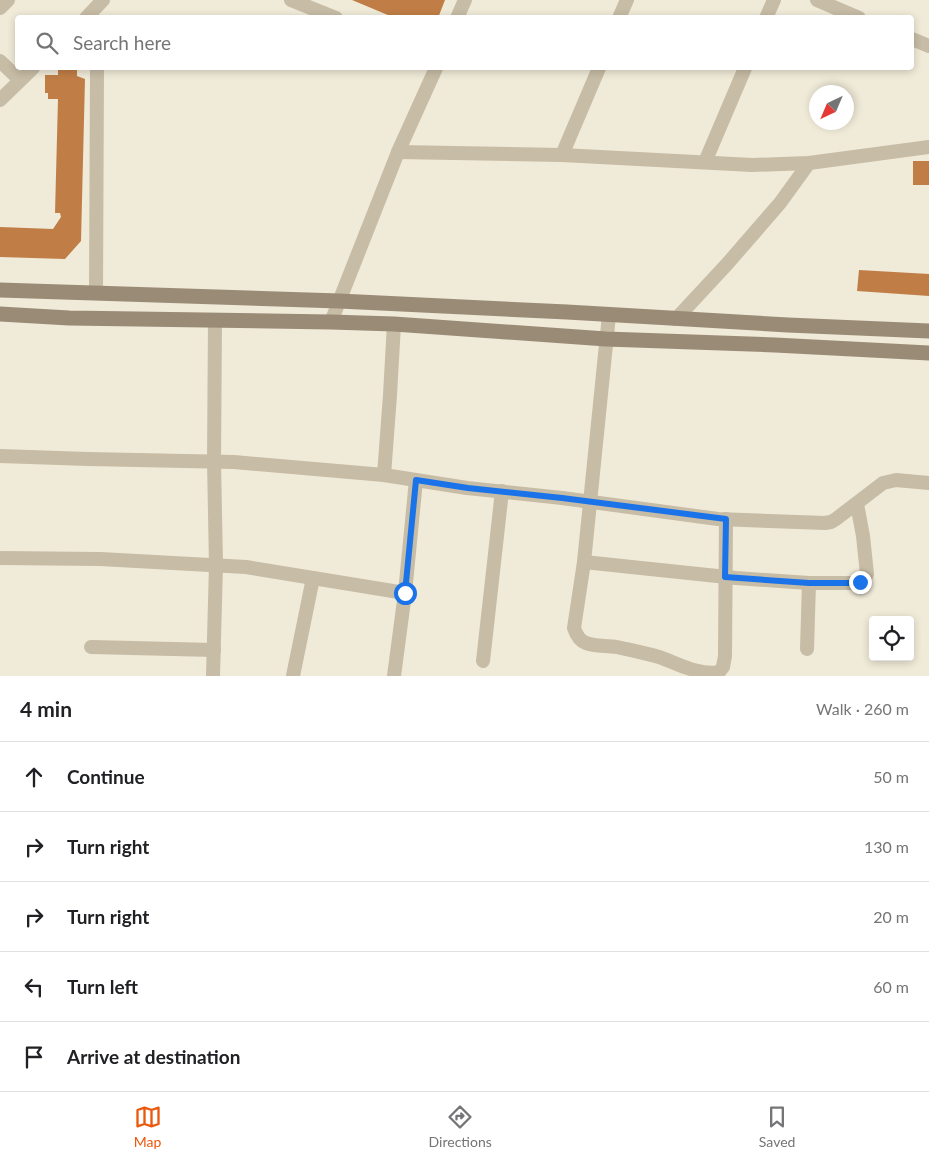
<!DOCTYPE html>
<html lang="en">
<head>
<meta charset="utf-8">
<style>
  body { margin:0; font-family:Lato,sans-serif; background:#f6f6f6; color:#202124 }
  .controls { position:absolute; right:15px; bottom:15px; display:grid; overflow:hidden; border-radius:5px; box-shadow:0 2px 8px #0003 }
  .controls button { width:45px; height:45px; display:grid; place-items:center; padding:0; border:0; border-bottom:1px solid #e0e0e0; background:#fff; color:#202124; font:25px sans-serif }
  .compass { position:absolute; left:809px; top:85px; width:45px; height:45px; border-radius:50%; background:#fff; box-shadow:0 2px 8px #0003; rotate:224deg }
  .stop { position:absolute; width:15px; height:15px; margin:-11px; border:4px solid #1a73e8; border-radius:50%; background:#fff }
  .stop.end { background:#1a73e8; border-color:#fff; box-shadow:0 1px 5px #0008 }
  .list { margin:0; padding:0; list-style:none }
  h2 { display:flex; justify-content:space-between; align-items:center; height:65px; margin:0; padding:0 20px; font-size:21px }
  h2 small { font-size:16px; font-weight:400; color:#757577 }
  .list li { display:grid; grid-template-columns:32px 1fr auto; gap:15px; align-items:center; box-sizing:border-box; height:70px; padding:0 20px; border-top:1px solid #e0e0e0 }
  .list b { display:block; font-size:19px; white-space:nowrap }
  .list em { font-size:16px; font-style:normal; color:#757577 }
  .icon { flex:none; width:28px; height:28px; fill:none; stroke:currentColor; stroke-width:2; stroke-linecap:round; stroke-linejoin:round }
  .map { position:relative; flex:none; width:929px; height:676px; overflow:hidden }
  .search { position:absolute; background:#fff; box-shadow:0 2px 8px #0003; left:15px; right:15px; top:15px; height:55px; display:flex; align-items:center; gap:12px; box-sizing:border-box; padding:0 18px; border-radius:5px; color:#757577; font-size:19px }
  .sheet { height:415px; background:#fff }
  nav { display:flex; justify-content:space-around; align-items:center; box-sizing:border-box; height:70px; border-top:1px solid #e0e0e0; background:#fff; font-size:14px; color:#757577 }
  nav a { display:grid; justify-items:center; gap:2px }
  nav .on { color:#ea580c }
  .map>svg:first-child { display:block }
</style>
</head>
<body>
<div class="map">
<svg width="929" height="676" viewBox="0 0 929 676">
  <rect width="100%" height="100%" fill="#f0ead8"/>
  <g fill="#c07e46">
    <polygon points="352,0 445,0 438,18 395,18"/>
    <polygon points="58,68 77,68 77,76 85,79 81,241 65,259 0,257 0,227 53,229 61,217 60,213 55,213 58,99 48,99 48,93 45,93 45,75 58,75"/>
    <rect x="913" y="161" width="16" height="24"/>
    <polygon points="859,270 929,274 929,296 857,291"/>
  </g>
  <g fill="none" stroke-linecap="round" stroke-linejoin="round">
    <g stroke="#c7bca5" stroke-width="14">
      <polyline points="291,0 336,18"/>
      <polyline points="817,0 859,18"/>
      <polyline points="0,8 8,0"/>
      <polyline points="86,18 103,0"/>
      <polyline points="457,18 465,0"/>
      <polyline points="619,18 627,0"/>
      <polyline points="766,18 774,0"/>
      <polyline points="912,39 929,46"/>
      <polyline points="0,61 20,80"/>
      <polyline points="0,100 33,68"/>
      <polyline points="398,152 562,155 752,165 809,163 929,147"/>
      <polyline points="562,155 599,68"/>
      <polyline points="705,162 745,68"/>
      <polyline points="96,293 97,68"/>
      <path d="M 609,315 L 584,562 L 574,628 C 576,634 580,641 586,643 C 595,647 607,645 617,647 C 630,650 645,653 659,657 C 677,663 699,676 719,672 L 723,667 L 725,656 L 726,519"/>
      <polyline points="676,319 728,263 780,203 809,163"/>
      <polyline points="331,322 398,152 436,68"/>
      <polyline points="0,456 88,459 234,462 384,475 467,488 562,498 718,519 825,523 831,522 836,519 883,483 896,480 929,483"/>
      <polyline points="384,475 390,395 394,324"/>
      <polyline points="0,558 100,559 246,567 405,593"/>
      <polyline points="584,562 736,578 809,583 851,583 860,582 865,578 867,574 863,536 857,504"/>
      <polyline points="91,647 214,650"/>
      <polyline points="807,649 809,583"/>
      <polyline points="483,661 502,491"/>
      <polyline points="213,676 216,565 214,461 215,320"/>
      <polyline points="293,676 313,578"/>
      <polyline points="394,676 405,593 416,480"/>
    </g>
    <g stroke="#9a8b77" stroke-width="15">
      <polyline points="0,290 339,301 567,312 788,325 929,331"/>
      <polyline points="0,314 69,318 331,322 394,324 606,339 775,345 929,353"/>
    </g>
  </g>
  <g fill="none" stroke-linecap="round" stroke-linejoin="round">
    <polyline stroke="#1a73e8" stroke-width="6" points="405,593 416,480 468,488 562,498 726,519 725,577 809,583 851,583 860,582"/>
  </g>
</svg>
<div class="controls">
<button><svg class="icon" aria-label="locate" viewBox="0 0 24 24"><circle cx="12" cy="12" r="6"/><path d="M12 2v4M12 18v4M2 12h4M18 12h4"/></svg></button>
</div>
<svg class="compass" viewBox="-18 -18 36 36"><path d="M0-13l5 13h-10z" fill="#e53935"/><path d="M0 13l5-13h-10z" fill="#757577"/></svg>
<div class="stop" style="left:405px;top:593px"></div>
<div class="stop end" style="left:860px;top:582px"></div>
<div class="search"><svg class="icon" aria-label="search" viewBox="0 0 24 24"><circle cx="10" cy="10" r="6"/><path d="M15 15l6 6"/></svg>Search here</div>
</div>
<section class="sheet">
<h2>4 min<small>Walk · 260 m</small></h2>
<ul class="list">
<li><svg class="icon" aria-label="ahead" viewBox="0 0 24 24"><path d="M12 20V5M6 11l6-6 6 6"/></svg><div><b>Continue</b></div><em>50 m</em></li>
<li><svg class="icon" aria-label="right" viewBox="0 0 24 24"><path d="M7 20v-9h11M14 6l5 5-5 5"/></svg><div><b>Turn right</b></div><em>130 m</em></li>
<li><svg class="icon" aria-label="right" viewBox="0 0 24 24"><path d="M7 20v-9h11M14 6l5 5-5 5"/></svg><div><b>Turn right</b></div><em>20 m</em></li>
<li><svg class="icon" aria-label="left" viewBox="0 0 24 24"><path d="M17 20v-9H6M10 6l-5 5 5 5"/></svg><div><b>Turn left</b></div><em>60 m</em></li>
<li><svg class="icon" aria-label="arrive" viewBox="0 0 24 24"><path d="M6 21V4h12l-3 4 3 4H6"/></svg><div><b>Arrive at destination</b></div></li>
</ul>
</section>
<nav>
<a class="on"><svg class="icon" aria-label="map" viewBox="0 0 24 24"><path d="M3 6l6-2 6 2 6-2v14l-6 2-6-2-6 2zM9 4v14M15 6v14"/></svg>Map</a>
<a><svg class="icon" aria-label="directions" viewBox="0 0 24 24"><path d="M12 3l9 9-9 9-9-9zM9 14v-3h6M13 9l2 2-2 2"/></svg>Directions</a>
<a><svg class="icon" aria-label="saved" viewBox="0 0 24 24"><path d="M7 4h10v16l-5-4-5 4z"/></svg>Saved</a>
</nav>
</body>
</html>
